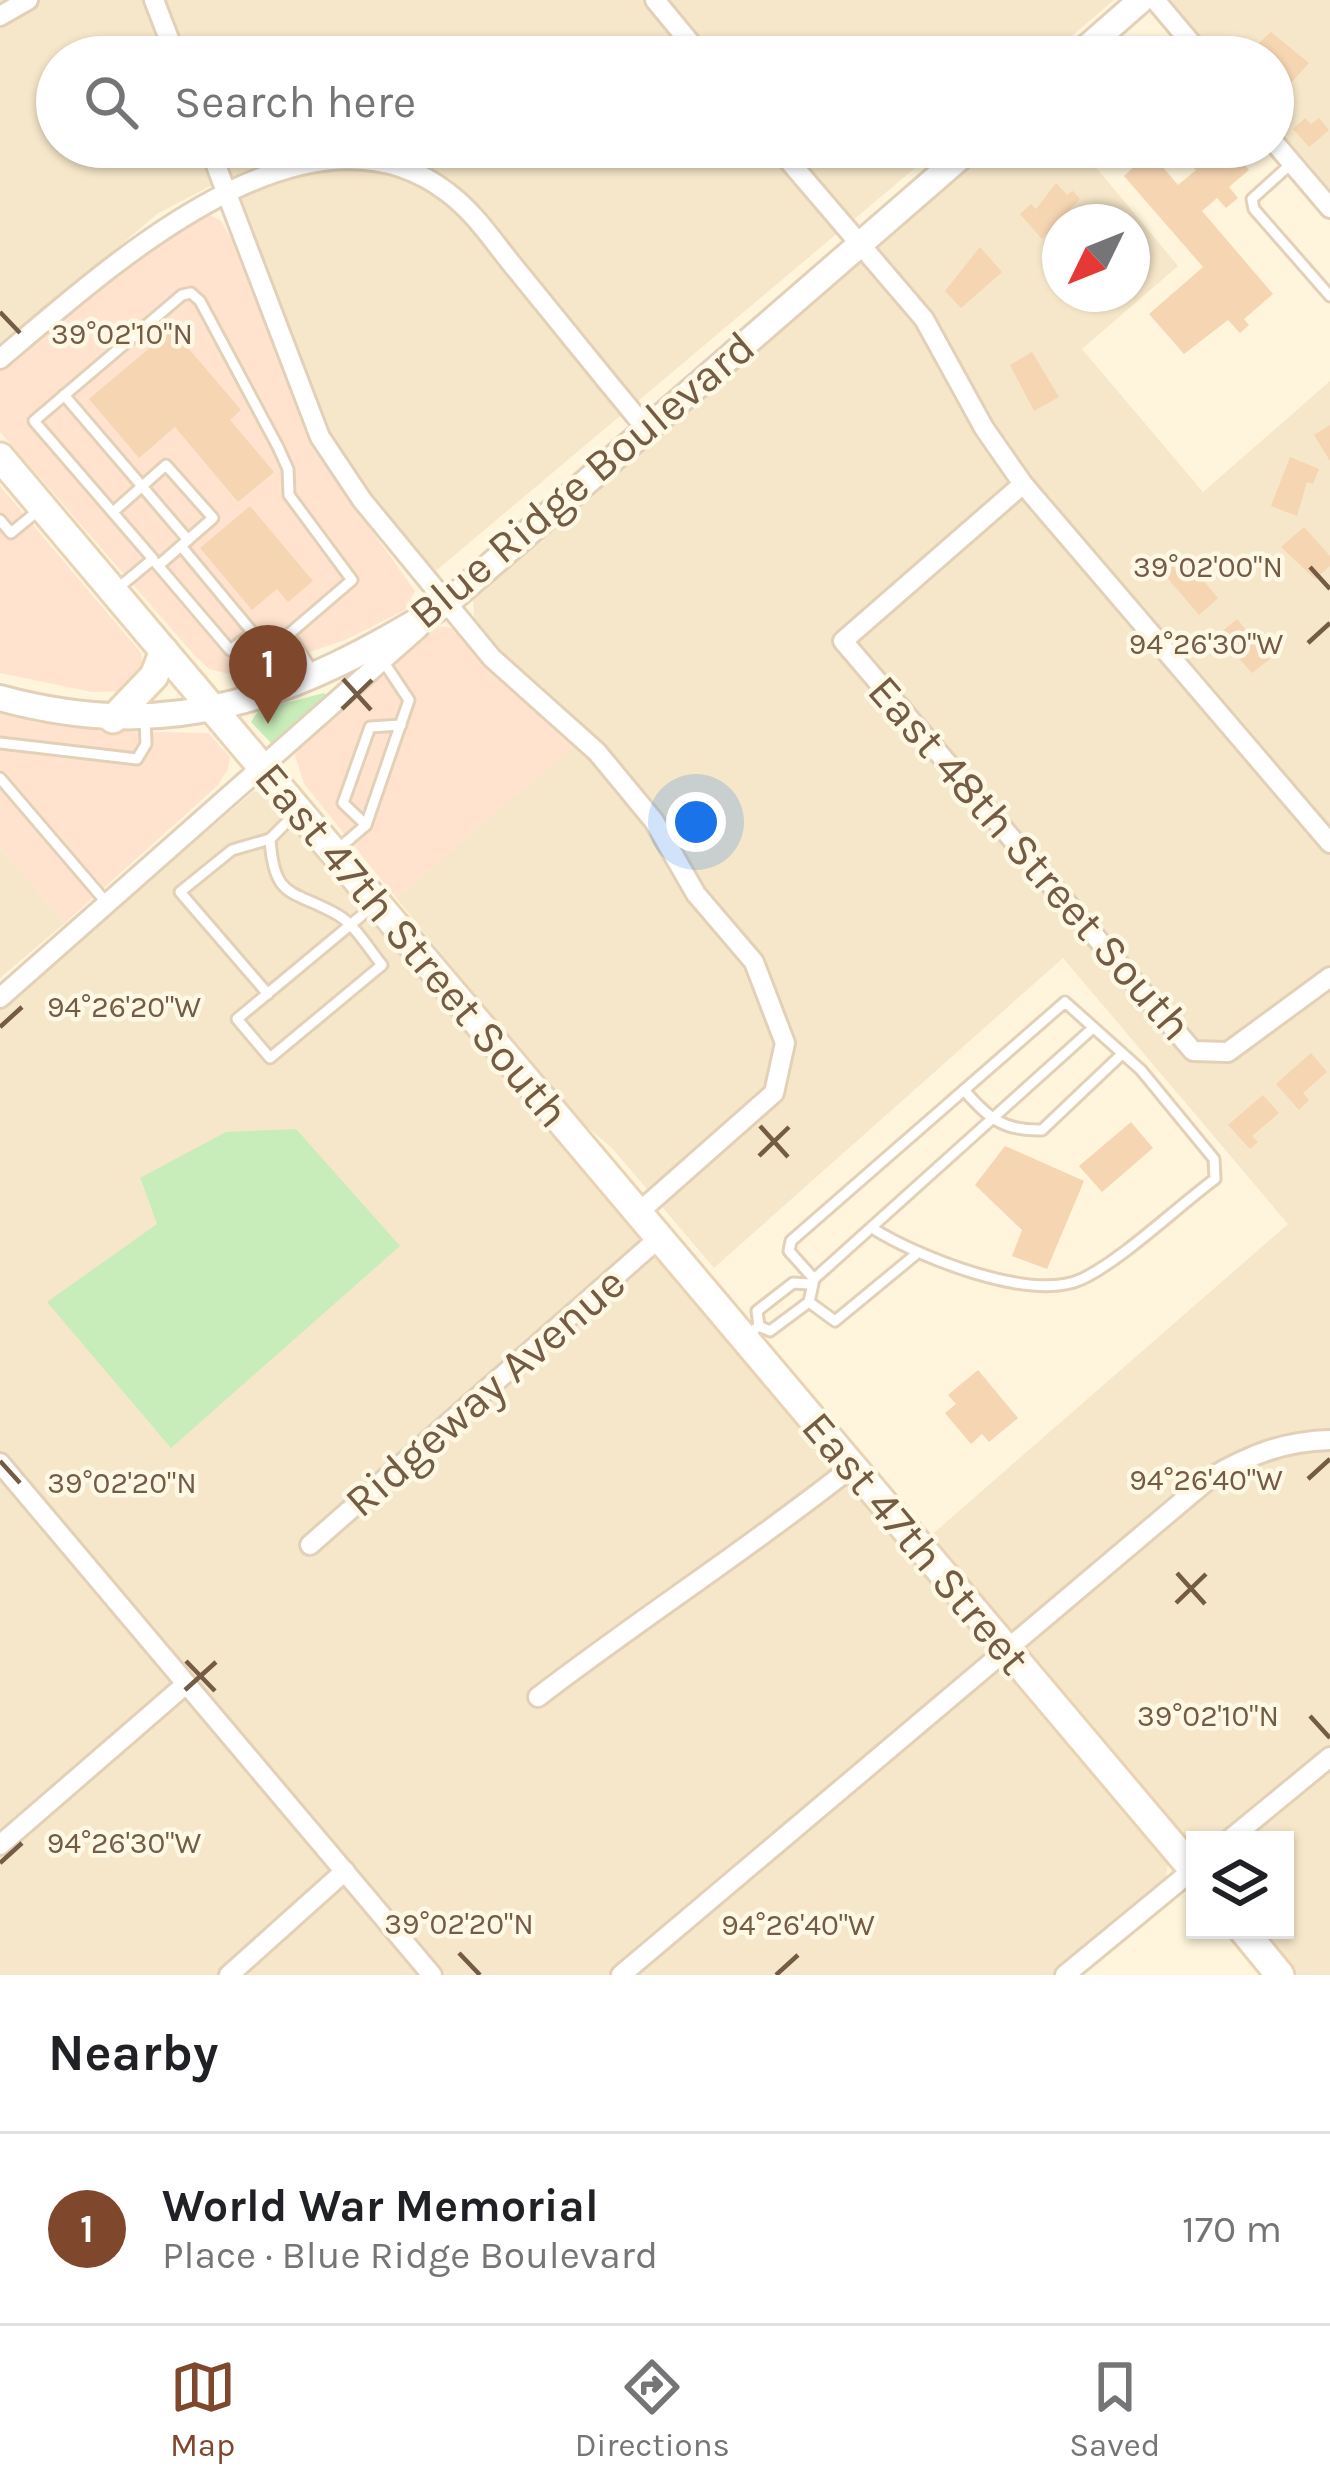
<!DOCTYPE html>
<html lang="en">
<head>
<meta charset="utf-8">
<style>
  body { margin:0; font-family:Karla,sans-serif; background:#f6f6f6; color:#202124 }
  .controls { position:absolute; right:36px; bottom:36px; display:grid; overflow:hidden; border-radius:0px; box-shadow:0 3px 9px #0004 }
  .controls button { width:108px; height:108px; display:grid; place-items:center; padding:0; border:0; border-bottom:3px solid #e0e0e0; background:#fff; color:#202124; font:60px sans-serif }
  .compass { position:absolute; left:1042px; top:204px; width:108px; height:108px; border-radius:50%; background:#fff; box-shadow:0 3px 9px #0004; rotate:227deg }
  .you { position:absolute; left:696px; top:822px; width:42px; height:42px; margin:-30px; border:9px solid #fff; border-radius:50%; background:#1a73e8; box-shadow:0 0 0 18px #1a73e833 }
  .badge { display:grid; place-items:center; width:78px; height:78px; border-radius:50%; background:#7f482c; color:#fff; font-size:39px; font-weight:700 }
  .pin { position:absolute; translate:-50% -99px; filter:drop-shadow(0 3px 6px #0008) }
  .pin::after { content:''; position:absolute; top:63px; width:42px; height:36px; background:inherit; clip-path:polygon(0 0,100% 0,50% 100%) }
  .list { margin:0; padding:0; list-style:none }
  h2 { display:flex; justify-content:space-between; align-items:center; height:156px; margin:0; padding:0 48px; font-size:51px }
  h2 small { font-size:39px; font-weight:400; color:#757577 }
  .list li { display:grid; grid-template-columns:78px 1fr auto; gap:36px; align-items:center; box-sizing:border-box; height:192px; padding:0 48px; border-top:3px solid #e0e0e0 }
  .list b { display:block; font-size:45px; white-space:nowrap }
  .list p { margin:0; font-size:39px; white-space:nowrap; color:#757577 }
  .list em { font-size:39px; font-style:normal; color:#757577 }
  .icon { flex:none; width:66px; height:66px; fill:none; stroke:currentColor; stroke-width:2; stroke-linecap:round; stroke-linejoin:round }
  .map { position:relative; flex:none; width:1330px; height:1975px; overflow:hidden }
  .search { position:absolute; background:#fff; box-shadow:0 3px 9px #0004; left:36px; right:36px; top:36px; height:132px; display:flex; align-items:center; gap:30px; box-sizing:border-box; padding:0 42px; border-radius:66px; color:#757577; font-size:45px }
  .sheet { height:348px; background:#fff }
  nav { display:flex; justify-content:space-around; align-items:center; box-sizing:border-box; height:168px; border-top:3px solid #e0e0e0; background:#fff; font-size:33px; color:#757577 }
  nav a { display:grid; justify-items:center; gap:6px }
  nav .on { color:#7f482c }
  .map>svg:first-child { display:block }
</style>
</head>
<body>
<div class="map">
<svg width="1330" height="1975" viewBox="0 0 1330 1975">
  <rect width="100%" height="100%" fill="#fef5dc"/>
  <g fill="#f6e7ca" fill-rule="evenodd">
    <polygon points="0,0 1114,0 1047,57 57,57 57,147 940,147 431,575 373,502 324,426 231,175 157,214 0,348"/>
    <polygon points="1171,0 1330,0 1330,195 1273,129 1273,57 1212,57"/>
    <path d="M 991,147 L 1079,147 L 1178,266 L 1082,349 L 1203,492 L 1330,381 L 1330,1975 L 1298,1975 L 1260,1930 L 1285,1930 L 1285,1840 L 1195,1840 L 1195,1854 L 928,1538 L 1288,1224 L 1063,958 L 714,1268 L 612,1148 L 574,1116 L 396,898 L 590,731 L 518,671 L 474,620 L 473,597 ZM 1060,222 L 1132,222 L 1132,294 L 1060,294 Z"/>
    <path d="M 254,791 L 267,794 L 1169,1858 L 1165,1883 L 1053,1975 L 0,1975 L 0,1009 ZM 140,1179 L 400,1246 L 157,1223 Z"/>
    <polygon points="0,848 65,923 0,978"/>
  </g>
  <g fill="#ffe3cf">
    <polygon points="210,215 220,220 231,238 314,450 415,591 405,610 345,640 237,676 209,669 196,657 0,432 0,371 146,248"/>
    <polygon points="0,486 141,653 144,672 124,691 92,692 0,673"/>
    <polygon points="437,626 453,628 499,680 576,744 396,898 304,784 295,755 313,730"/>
    <polygon points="0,710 35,722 103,731 208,733 230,757 228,769 218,785 65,923 0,848"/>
  </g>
  <g fill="#c8ecba">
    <polygon points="324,693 328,698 275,747 251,722 259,710"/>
    <polygon points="296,1129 400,1246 171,1448 47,1302 157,1224 140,1178 226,1132"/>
  </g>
  <g fill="#f5d5b2">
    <polygon points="1271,32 1309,63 1283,92 1273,81 1273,57 1248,53"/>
    <polygon points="1305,118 1311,124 1319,118 1329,130 1309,147 1293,129"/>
    <polygon points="1171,147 1207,147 1213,154 1230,147 1249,170 1229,187 1238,198 1226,208 1217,198 1202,211 1273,294 1244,319 1249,325 1240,333 1228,320 1184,354 1149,314 1203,267 1124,176 1150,152 1178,185 1196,170"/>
    <polygon points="1056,183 1067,195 1073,191 1080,199 1042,239 1020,214 1031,204 1036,209"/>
    <polygon points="980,247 1002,272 961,308 945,291"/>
    <polygon points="172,329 241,410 230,420 274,472 238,502 175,427 139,458 89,399"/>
    <polygon points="1032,352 1059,397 1034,411 1010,365"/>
    <polygon points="1330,425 1330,461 1314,435"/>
    <polygon points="1290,457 1319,469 1313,484 1307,482 1297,516 1271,506"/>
    <polygon points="250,506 313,581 288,602 277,589 252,610 200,548"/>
    <polygon points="1304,527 1330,556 1330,566 1315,579 1281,547"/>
    <polygon points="1179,552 1218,598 1199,615 1160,569"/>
    <polygon points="1237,619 1270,659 1252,673 1218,635"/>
    <polygon points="1311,1053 1327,1072 1303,1093 1309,1100 1299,1110 1276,1084"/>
    <polygon points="1263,1095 1279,1113 1252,1136 1258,1142 1250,1149 1228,1125"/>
    <polygon points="1131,1122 1153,1148 1102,1192 1079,1166"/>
    <polygon points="1005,1146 1084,1181 1047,1269 1012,1256 1022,1230 975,1185"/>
    <polygon points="978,1370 1018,1418 989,1442 982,1434 971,1444 945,1413 956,1404 948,1395"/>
  </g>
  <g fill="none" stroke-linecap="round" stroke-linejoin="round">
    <defs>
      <g id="service">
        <polyline points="1292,163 1252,199 1254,209 1330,296"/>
        <polyline points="64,395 188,540"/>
        <polyline points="113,512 166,465 213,518 159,565"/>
        <polyline points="0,520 11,533 40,509"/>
        <polyline points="181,546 253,633"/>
        <polyline points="156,563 230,650 253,633 273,640 289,634"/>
        <polyline points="118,588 153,559 34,421 182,295 191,293 200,301 278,447 288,469 289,495 352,580 289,634 314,674"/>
        <polyline points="0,743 137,759 146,744 145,719"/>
        <polyline points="0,778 106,902"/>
        <path d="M 294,815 L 270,839 C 274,901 293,889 338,915 C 355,925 369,949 382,965 L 270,1058 L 237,1019 L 373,906"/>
        <polyline points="366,825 343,803 370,727 401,725"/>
        <polyline points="338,849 366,825 409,700 383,661"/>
        <polyline points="268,994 180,892 232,850 270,839"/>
        <path d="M 964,1090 C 988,1118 1003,1131 1042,1130 L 1122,1054"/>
        <path d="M 814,1279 L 789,1251 L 791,1241 L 1065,1002 L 1141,1070 L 1214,1159 L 1215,1179 C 1177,1207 1122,1260 1082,1279 C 1031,1303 916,1256 872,1228"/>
        <polyline points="809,1302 835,1321 915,1255"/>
        <polyline points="759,1326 757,1311 793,1283 809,1284"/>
        <polyline points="747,1335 759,1326 770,1331 809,1302 814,1279 1093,1028"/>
      </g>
      <g id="minor">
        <polyline points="154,0 176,57"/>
        <polyline points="655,0 702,57"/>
        <polyline points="1155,0 1203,57"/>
        <polyline points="0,16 28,0"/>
        <polyline points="1273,141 1330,208"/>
        <polyline points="209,147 320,437 362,500 492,658 597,752 654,821 696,894 754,962 785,1043 774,1093 638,1213"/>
        <polyline points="777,147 924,319 984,428 1023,484 1330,843"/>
        <path d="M 0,359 C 104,272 305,83 447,192 C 476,213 497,247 520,274 C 563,327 605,379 648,431"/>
        <polyline points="1023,484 843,641 1193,1051 1228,1052 1330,977"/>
        <polyline points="0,998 419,628"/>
        <polyline points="0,1463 432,1975"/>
        <polyline points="310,1545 659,1238"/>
        <path d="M 538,1697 C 641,1618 750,1548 852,1467"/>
        <polyline points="1229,1840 1330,1757"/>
        <polyline points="0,1845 186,1684"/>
        <polyline points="229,1975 345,1871"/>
        <path d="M 621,1975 L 1210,1478 C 1249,1455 1284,1441 1330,1440"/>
        <polyline points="1065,1975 1195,1868"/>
      </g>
      <g id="tertiary">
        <polyline points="1076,57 1141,0"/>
        <path d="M 0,698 C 176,746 298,695 447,603 L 972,147"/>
      </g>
      <g id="secondary">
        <polyline points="0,457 1195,1872"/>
        <polyline points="113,719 154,676 164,651"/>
        <polyline points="1243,1930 1280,1975"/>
      </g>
    </defs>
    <use href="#service" stroke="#e2d1b8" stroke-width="15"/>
    <use href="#minor" stroke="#e2d1b8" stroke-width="24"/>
    <use href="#tertiary" stroke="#e2d1b8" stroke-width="30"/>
    <use href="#secondary" stroke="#e8d3b5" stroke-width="33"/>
    <use href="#service" stroke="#fff" stroke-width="9"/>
    <use href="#minor" stroke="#fff" stroke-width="18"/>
    <use href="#tertiary" stroke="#fff" stroke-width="24"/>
    <use href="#secondary" stroke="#fff" stroke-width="27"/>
  </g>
  <path fill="none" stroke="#745b44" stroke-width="4.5" d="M 0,312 L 20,333M 1310,567 L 1330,589M 1308,643 L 1330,623M 343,679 L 371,710M 342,709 L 372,680M 0,1027 L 22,1007M 760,1126 L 788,1157M 759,1156 L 789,1127M 0,1461 L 20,1483M 1308,1479 L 1330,1459M 1177,1573 L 1205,1604M 1176,1603 L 1206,1574M 186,1661 L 215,1691M 185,1690 L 216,1662M 1310,1716 L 1330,1738M 0,1863 L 22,1843M 459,1953 L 480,1975M 776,1975 L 798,1955"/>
  <g text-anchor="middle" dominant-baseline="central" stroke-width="9" stroke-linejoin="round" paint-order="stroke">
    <g font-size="45" fill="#745b44" stroke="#fff8e4">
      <text transform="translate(582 480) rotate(-40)">Blue Ridge Boulevard</text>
      <text transform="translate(1030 858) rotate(49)">East 48th Street South</text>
      <text transform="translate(412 945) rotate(50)">East 47th Street South</text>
      <text transform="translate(485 1392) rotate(-41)">Ridgeway Avenue</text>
      <text transform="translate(916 1543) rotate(50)">East 47th Street</text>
    </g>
  </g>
  <g font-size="30" text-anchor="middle" fill="#745b44" stroke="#fff8e4" stroke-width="9" stroke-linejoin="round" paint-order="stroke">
    <text x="122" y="344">39°02'10"N</text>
    <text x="1208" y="577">39°02'00"N</text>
    <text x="1206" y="654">94°26'30"W</text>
    <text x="124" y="1017">94°26'20"W</text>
    <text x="1206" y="1490">94°26'40"W</text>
    <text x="122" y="1493">39°02'20"N</text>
    <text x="1208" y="1726">39°02'10"N</text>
    <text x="124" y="1853">94°26'30"W</text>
    <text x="459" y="1934">39°02'20"N</text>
    <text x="798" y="1935">94°26'40"W</text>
  </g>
</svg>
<div class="controls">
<button><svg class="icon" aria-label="layers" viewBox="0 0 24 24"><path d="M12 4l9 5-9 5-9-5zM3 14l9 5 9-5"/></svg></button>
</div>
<svg class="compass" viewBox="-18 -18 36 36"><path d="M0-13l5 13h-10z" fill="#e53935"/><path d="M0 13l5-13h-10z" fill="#757577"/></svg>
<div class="you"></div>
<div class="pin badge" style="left:268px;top:724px">1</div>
<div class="search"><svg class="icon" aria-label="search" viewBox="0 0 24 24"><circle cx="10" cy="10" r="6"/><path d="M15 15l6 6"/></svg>Search here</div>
</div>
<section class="sheet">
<h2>Nearby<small></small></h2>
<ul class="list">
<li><span class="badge">1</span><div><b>World War Memorial</b><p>Place · Blue Ridge Boulevard</p></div><em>170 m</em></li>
</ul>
</section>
<nav>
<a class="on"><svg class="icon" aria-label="map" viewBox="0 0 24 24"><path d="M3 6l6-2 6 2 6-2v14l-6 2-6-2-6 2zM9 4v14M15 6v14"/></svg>Map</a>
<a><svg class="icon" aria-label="directions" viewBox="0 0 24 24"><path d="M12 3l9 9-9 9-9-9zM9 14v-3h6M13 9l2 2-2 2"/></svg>Directions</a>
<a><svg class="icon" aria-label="saved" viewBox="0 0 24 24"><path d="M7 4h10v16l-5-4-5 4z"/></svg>Saved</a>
</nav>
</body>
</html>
